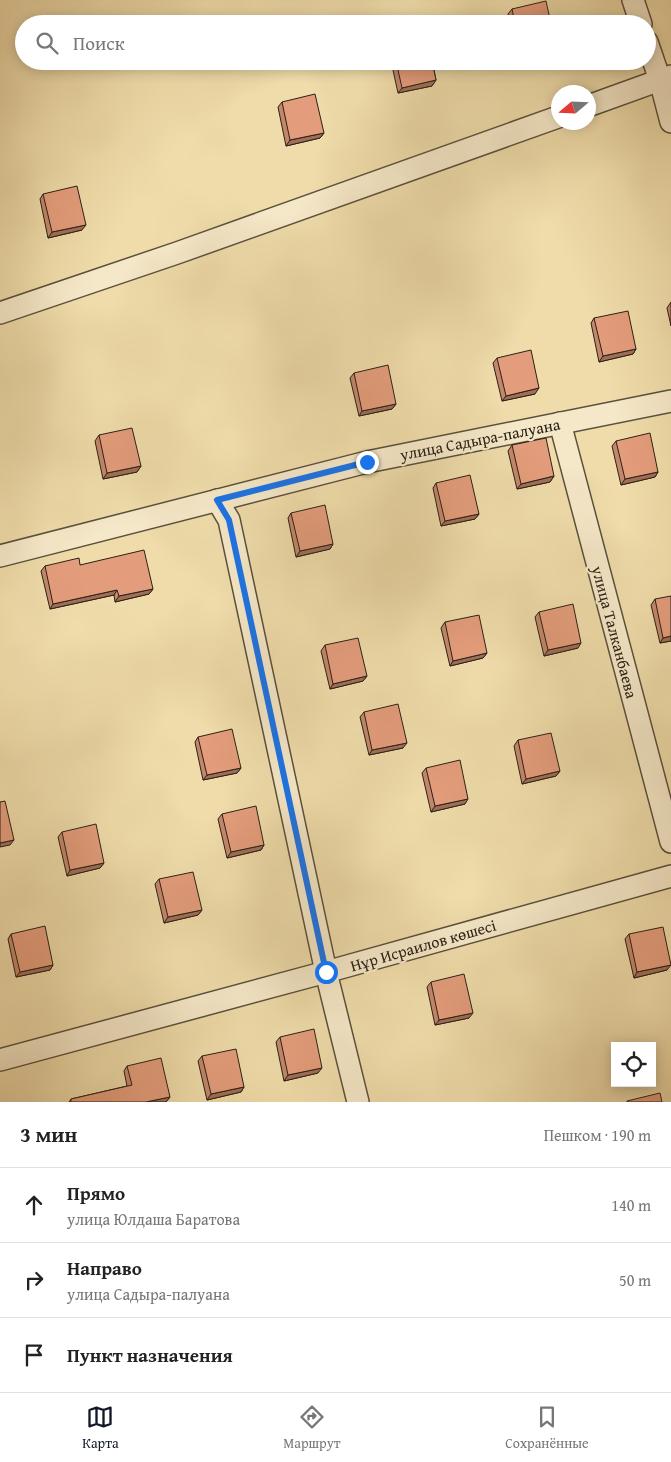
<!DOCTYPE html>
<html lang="ru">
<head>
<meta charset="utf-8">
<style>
  body { margin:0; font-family:"Gentium Book Plus",serif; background:#f2f2f2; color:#222 }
  .controls { position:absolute; right:15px; bottom:15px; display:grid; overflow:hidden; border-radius:0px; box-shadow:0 2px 12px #0003 }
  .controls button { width:45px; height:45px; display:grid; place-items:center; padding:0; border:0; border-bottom:1px solid #e0e0e0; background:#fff; color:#222; font:25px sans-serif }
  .compass { position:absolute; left:551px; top:85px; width:45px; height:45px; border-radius:50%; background:#fff; box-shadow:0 2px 12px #0003; rotate:251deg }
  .stop { position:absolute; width:15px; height:15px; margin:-11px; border:4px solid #1a73e8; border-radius:50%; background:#fff }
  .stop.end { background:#1a73e8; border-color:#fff; box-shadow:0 1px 5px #0008 }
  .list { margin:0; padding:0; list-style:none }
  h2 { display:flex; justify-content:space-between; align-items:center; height:65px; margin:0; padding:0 20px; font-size:21px }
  h2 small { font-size:16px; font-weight:400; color:#767676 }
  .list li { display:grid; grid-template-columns:32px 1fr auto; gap:15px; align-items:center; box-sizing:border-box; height:75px; padding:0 20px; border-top:1px solid #e0e0e0 }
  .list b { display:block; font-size:19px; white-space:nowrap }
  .list p { margin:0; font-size:16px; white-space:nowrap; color:#767676 }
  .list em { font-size:16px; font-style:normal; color:#767676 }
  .icon { flex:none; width:28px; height:28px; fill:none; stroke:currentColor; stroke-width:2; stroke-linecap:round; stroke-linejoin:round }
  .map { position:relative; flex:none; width:671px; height:1102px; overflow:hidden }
  .search { position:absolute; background:#fff; box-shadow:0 2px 12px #0003; left:15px; right:15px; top:15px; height:55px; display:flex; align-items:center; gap:12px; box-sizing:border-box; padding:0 18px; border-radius:28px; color:#767676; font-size:19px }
  .sheet { height:290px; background:#fff }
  nav { display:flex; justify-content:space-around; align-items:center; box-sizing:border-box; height:70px; border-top:1px solid #e0e0e0; background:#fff; font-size:14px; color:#767676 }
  nav a { display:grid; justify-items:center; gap:2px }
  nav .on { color:#111827 }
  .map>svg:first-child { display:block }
</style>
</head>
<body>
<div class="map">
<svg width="671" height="1102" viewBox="0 0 671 1102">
  <rect width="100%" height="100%" fill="#efdcaa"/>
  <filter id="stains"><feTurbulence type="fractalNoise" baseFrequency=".004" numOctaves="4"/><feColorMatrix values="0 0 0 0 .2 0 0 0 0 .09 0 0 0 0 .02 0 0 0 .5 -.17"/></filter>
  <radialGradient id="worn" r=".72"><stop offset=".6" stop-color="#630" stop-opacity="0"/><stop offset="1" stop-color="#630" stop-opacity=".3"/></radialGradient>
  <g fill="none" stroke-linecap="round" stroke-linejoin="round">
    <defs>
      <g id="street">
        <polyline points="633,0 641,24"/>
        <polyline points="647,42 660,80 671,122"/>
        <polyline points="588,106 671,76"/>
        <polyline points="0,313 177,253 558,117"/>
        <polyline points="560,423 671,842"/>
        <polyline points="217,500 229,520 326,972 358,1102"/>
        <polyline points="0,556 367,462 671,401"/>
        <polyline points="0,1060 326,972 671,876"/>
      </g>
    </defs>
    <use href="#street" stroke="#5a503c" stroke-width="24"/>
    <use href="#street" stroke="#f5e8c8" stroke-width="21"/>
  </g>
  <g fill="#c4876b" stroke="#292117">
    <polygon points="512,9 551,24 511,24 508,14"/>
    <polygon points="391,61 432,61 436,80 432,86 398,93"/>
    <polygon points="282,102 324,133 320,138 286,146 278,107"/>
    <polygon points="43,194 82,230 48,238 40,199"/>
    <polygon points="671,302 671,326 667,308"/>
    <polygon points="594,318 636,349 633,354 599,362 591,323"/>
    <polygon points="497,358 535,394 502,401 493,363"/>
    <polygon points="354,373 396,404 392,409 359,416 350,378"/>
    <polygon points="99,435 141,466 137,472 103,479 95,441"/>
    <polygon points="616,441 658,472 655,477 621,485 612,446"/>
    <polygon points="512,445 554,476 550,482 517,489 508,451"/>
    <polygon points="436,483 479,514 475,519 441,526 433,488"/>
    <polygon points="291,513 333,544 330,549 296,557 288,518"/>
    <polygon points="80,565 153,589 149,594 115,602 114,595 50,609 41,571 45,566"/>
    <polygon points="655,599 671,641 660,643 651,605"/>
    <polygon points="539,612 578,648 544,656 535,617"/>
    <polygon points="445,622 487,653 483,658 450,666 441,628"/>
    <polygon points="325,645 367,676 363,681 330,689 321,651"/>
    <polygon points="364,712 403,748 369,755 360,717"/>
    <polygon points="198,737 241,768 237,773 203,780 195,742"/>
    <polygon points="518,740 560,771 556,776 522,784 514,746"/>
    <polygon points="426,768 465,804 431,812 422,773"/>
    <polygon points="222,814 264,845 261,850 227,858 218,819"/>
    <polygon points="62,832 104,863 100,868 67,876 58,837"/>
    <polygon points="159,879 202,910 198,915 164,923 155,884"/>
    <polygon points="11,934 53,965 50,970 16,977 8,939"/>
    <polygon points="629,934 667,970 634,978 625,939"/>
    <polygon points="431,982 469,1018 435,1025 427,987"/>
    <polygon points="280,1037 318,1073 284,1081 276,1042"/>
    <polygon points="202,1056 244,1087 241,1092 207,1100 198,1061"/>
    <polygon points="127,1066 170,1097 166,1102 69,1102 71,1099 127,1086 124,1071"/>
  </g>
  <g fill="#a06e57" stroke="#292117">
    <polygon points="436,80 432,86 398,93 402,88"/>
    <polygon points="324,133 320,138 286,146 290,140"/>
    <polygon points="86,225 82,230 48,238 52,232"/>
    <polygon points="636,349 633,354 599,362 603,356"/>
    <polygon points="539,388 535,394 502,401 506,396"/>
    <polygon points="396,404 392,409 359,416 362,411"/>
    <polygon points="141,466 137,472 103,479 107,473"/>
    <polygon points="658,472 655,477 621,485 625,479"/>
    <polygon points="554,476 550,482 517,489 521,484"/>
    <polygon points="479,514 475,519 441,526 445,521"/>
    <polygon points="333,544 330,549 296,557 300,551"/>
    <polygon points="153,589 149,594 115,602 119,596"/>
    <polygon points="117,590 114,595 50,609 53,604"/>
    <polygon points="671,636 671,641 660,643 663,638"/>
    <polygon points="581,643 578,648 544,656 548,650"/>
    <polygon points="487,653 483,658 450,666 453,661"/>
    <polygon points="367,676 363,681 330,689 333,684"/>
    <polygon points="407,743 403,748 369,755 372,750"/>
    <polygon points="241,768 237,773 203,780 207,775"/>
    <polygon points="560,771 556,776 522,784 526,779"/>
    <polygon points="468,799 465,804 431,812 435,806"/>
    <polygon points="14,840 10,845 0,847 0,843"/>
    <polygon points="264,845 261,850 227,858 231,852"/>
    <polygon points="104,863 100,868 67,876 70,870"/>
    <polygon points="202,910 198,915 164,923 168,917"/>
    <polygon points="53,965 50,970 16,977 20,972"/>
    <polygon points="671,965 667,970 634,978 637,972"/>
    <polygon points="473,1013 469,1018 435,1025 439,1020"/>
    <polygon points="322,1068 318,1073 284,1081 288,1075"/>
    <polygon points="244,1087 241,1092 207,1100 211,1094"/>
    <polygon points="170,1097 166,1102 146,1102"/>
  </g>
  <g fill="#e49d7c" stroke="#292117">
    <polygon points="546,1 551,24 515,24 512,9"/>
    <polygon points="396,61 432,61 436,80 402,88"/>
    <polygon points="315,94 324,133 290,140 282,102"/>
    <polygon points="77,186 86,225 52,232 43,194"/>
    <polygon points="628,311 636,349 603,356 594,318"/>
    <polygon points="531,350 539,388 506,396 497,358"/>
    <polygon points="388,365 396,404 362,411 354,373"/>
    <polygon points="132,428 141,466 107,473 99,435"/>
    <polygon points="650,433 658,472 625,479 616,441"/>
    <polygon points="546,438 554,476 521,484 512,445"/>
    <polygon points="470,475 479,514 445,521 436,483"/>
    <polygon points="325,505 333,544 300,551 291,513"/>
    <polygon points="144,550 153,589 119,596 117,590 53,604 45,566 79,558 80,565"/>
    <polygon points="671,596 671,636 663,638 655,599"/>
    <polygon points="573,604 581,643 548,650 539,612"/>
    <polygon points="479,615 487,653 453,661 445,622"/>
    <polygon points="358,638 367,676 333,684 325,645"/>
    <polygon points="398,704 407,743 372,750 364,712"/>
    <polygon points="232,729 241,768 207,775 198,737"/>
    <polygon points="551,733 560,771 526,779 518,740"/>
    <polygon points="460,760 468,799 435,806 426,768"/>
    <polygon points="5,801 14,840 0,843 0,802"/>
    <polygon points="256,806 264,845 231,852 222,814"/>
    <polygon points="96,824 104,863 70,870 62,832"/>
    <polygon points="193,872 202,910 168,917 159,879"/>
    <polygon points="45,926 53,965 20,972 11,934"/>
    <polygon points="663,927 671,965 637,972 629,934"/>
    <polygon points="464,974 473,1013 439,1020 431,982"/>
    <polygon points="314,1029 322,1068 288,1075 280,1037"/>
    <polygon points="236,1049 244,1087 211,1094 202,1056"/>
    <polygon points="161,1058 170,1097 146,1102 71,1102 71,1099 132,1085 127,1066"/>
    <polygon points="660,1093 662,1102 627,1102 627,1101"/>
  </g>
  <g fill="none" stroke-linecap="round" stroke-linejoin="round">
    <polyline stroke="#1a73e8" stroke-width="6" points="326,972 229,520 217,500 367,462"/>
  </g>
  <g text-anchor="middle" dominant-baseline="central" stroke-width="4.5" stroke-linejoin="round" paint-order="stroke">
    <g font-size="16" fill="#292117" stroke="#f5e8c8">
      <text transform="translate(480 439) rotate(-11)">улица Садыра-палуана</text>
      <text transform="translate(615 632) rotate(75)">улица Талканбаева</text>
      <text transform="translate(423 945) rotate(-16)">Нұр Исраилов көшесі</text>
    </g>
  </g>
  <rect width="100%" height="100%" filter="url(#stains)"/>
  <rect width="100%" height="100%" fill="url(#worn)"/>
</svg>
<div class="controls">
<button><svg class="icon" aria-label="locate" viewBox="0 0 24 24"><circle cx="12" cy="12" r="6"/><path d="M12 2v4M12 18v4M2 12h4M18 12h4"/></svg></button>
</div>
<svg class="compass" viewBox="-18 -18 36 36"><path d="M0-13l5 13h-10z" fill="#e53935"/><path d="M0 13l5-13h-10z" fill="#767676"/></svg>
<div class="stop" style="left:326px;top:972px"></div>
<div class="stop end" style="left:367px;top:462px"></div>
<div class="search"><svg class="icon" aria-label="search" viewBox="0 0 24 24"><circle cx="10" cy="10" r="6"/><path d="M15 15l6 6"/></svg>Поиск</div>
</div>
<section class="sheet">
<h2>3 мин<small>Пешком · 190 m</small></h2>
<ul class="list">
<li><svg class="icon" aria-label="ahead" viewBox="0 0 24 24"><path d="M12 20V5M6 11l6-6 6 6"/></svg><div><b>Прямо</b><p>улица Юлдаша Баратова</p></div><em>140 m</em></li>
<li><svg class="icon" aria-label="right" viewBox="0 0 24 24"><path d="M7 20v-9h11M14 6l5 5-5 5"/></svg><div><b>Направо</b><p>улица Садыра-палуана</p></div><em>50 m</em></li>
<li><svg class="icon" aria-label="arrive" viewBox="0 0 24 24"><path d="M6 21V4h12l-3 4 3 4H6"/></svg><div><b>Пункт назначения</b></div></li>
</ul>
</section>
<nav>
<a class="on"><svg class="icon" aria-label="map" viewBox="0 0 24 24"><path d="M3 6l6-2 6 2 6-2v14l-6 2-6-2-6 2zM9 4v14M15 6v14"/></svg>Карта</a>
<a><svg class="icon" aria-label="directions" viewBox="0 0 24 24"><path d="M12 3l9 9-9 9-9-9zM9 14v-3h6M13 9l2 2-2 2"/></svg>Маршрут</a>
<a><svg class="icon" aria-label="saved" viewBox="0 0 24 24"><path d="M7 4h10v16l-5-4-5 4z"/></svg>Сохранённые</a>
</nav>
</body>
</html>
